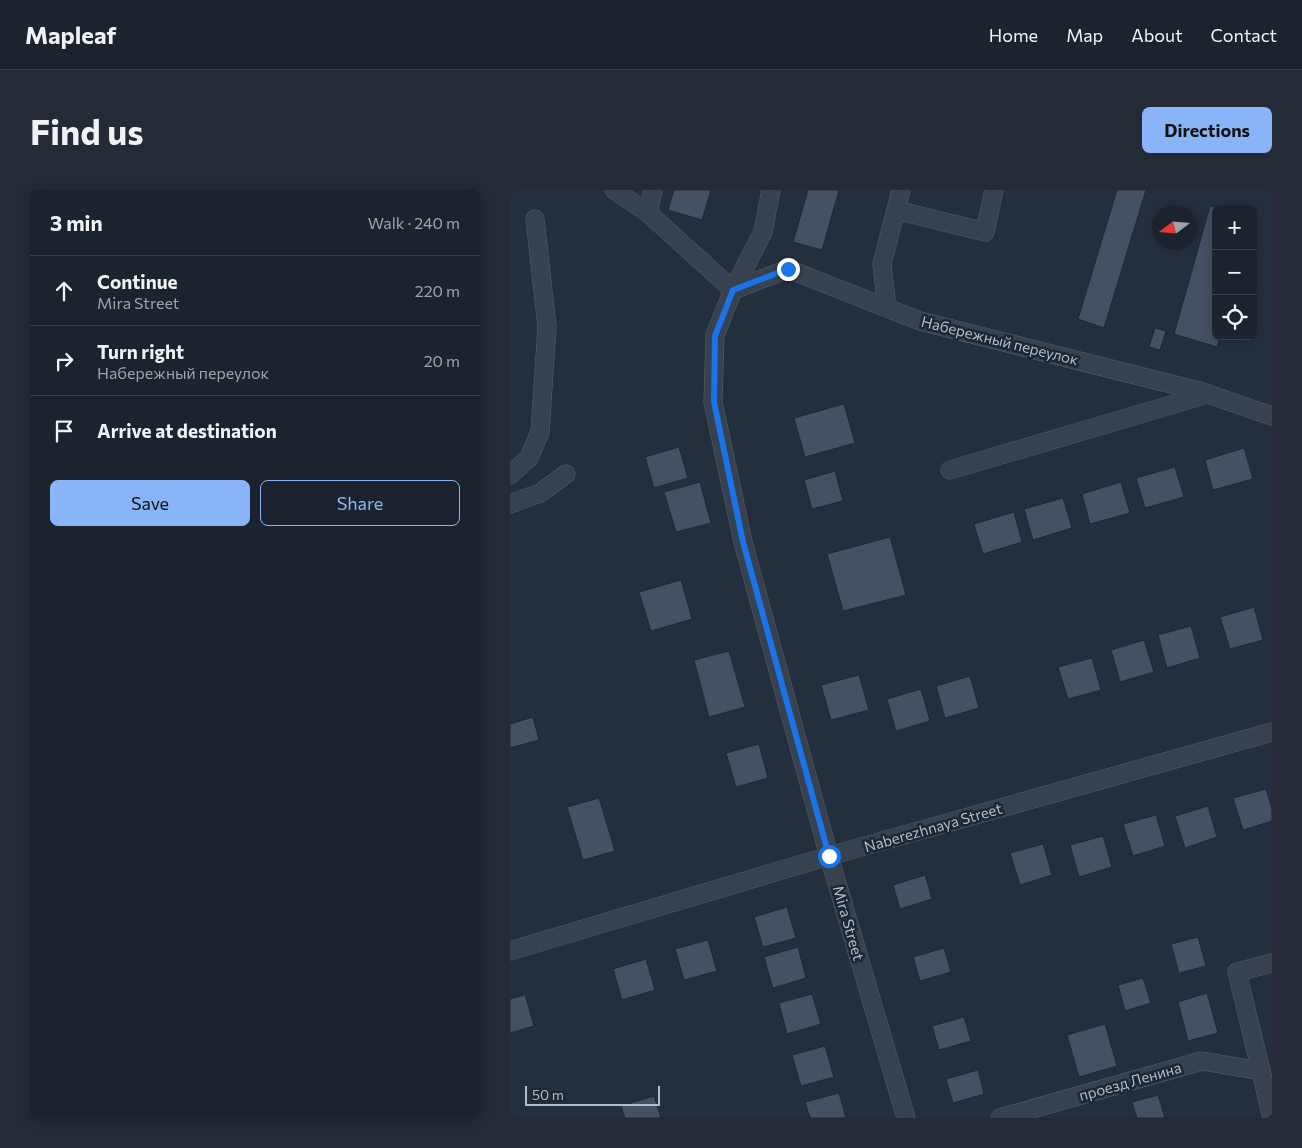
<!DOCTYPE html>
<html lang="en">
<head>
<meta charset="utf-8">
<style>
  body { margin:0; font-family:Commissioner,sans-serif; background:#242b36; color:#f1f3f6 }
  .controls { position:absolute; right:15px; top:15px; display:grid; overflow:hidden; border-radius:8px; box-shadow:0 2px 12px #0003 }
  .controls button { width:45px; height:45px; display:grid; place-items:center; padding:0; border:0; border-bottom:1px solid #39404a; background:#1b232e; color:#f1f3f6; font:25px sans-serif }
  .compass { position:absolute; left:642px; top:15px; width:45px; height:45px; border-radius:50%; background:#1b232e; box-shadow:0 2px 12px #0003; rotate:254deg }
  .scale { position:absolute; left:15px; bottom:12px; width:135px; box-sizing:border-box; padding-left:5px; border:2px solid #b4bcc9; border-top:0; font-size:14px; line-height:18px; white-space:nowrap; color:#b4bcc9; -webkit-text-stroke:4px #1d2633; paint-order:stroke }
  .stop { position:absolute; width:15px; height:15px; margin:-11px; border:4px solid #1a73e8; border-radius:50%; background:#fff }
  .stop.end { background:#1a73e8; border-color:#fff; box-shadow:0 1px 5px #0008 }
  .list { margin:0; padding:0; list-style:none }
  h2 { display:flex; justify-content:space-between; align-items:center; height:65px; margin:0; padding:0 20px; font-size:21px }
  h2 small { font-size:16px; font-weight:400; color:#a0a4aa }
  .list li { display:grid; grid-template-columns:32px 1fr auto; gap:15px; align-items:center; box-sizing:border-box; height:70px; padding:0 20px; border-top:1px solid #39404a }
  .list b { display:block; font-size:19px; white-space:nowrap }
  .list p { margin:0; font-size:16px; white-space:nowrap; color:#a0a4aa }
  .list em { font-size:16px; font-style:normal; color:#a0a4aa }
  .actions { display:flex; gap:10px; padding:15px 20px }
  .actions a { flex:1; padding:11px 0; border:1px solid #8ab4f8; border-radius:8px; text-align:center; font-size:18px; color:#8ab4f8 }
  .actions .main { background:#8ab4f8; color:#111 }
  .icon { flex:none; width:28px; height:28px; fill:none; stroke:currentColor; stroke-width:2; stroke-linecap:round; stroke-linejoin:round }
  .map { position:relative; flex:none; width:762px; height:928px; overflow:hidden; border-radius:8px }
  header { display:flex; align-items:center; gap:30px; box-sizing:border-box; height:70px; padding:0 25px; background:#1b232e; border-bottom:1px solid #39404a }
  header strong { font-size:24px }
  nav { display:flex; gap:28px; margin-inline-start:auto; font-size:18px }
  .intro { display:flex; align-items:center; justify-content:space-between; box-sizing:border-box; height:120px; padding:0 30px }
  h1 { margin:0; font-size:35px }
  .button { padding:12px 22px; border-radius:8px; background:#8ab4f8; color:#111; font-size:18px; font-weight:700 }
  main { display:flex; gap:30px; padding:0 30px }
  aside { flex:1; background:#1b232e; border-radius:8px; box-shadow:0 2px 12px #0003 }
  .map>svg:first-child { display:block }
</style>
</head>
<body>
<header>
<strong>Mapleaf</strong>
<nav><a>Home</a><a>Map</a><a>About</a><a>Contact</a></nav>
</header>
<div class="intro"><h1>Find us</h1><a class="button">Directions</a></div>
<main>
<aside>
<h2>3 min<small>Walk · 240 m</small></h2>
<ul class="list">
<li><svg class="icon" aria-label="ahead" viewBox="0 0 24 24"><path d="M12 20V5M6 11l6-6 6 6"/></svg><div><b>Continue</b><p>Mira Street</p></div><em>220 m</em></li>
<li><svg class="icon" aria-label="right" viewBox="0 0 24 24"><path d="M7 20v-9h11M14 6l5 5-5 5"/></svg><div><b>Turn right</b><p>Набережный переулок</p></div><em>20 m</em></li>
<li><svg class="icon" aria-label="arrive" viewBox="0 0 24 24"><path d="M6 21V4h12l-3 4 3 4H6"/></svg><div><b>Arrive at destination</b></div></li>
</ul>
<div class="actions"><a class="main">Save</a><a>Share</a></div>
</aside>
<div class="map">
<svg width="762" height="928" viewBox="0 0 762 928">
  <rect width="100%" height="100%" fill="#242f3e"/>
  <g fill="#455162" stroke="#1f2835">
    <polygon points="164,0 201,0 192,30 158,20"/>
    <polygon points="298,0 329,0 312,60 283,52"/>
    <polygon points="607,0 636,0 594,138 568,129"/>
    <polygon points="700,16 711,19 706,19 706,146 710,146 707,157 664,144"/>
    <polygon points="645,138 656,141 650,160 639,157"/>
    <polygon points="334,214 345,253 295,267 284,228"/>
    <polygon points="169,257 178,288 144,298 135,267"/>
    <polygon points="734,258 743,289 703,300 695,270"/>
    <polygon points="665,277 674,307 635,318 626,288"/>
    <polygon points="325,281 333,311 302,319 294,290"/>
    <polygon points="190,292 201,333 166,342 154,302"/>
    <polygon points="611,292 620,323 580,334 572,304"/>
    <polygon points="553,308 562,338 523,350 514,319"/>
    <polygon points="504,322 512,352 473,364 464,334"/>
    <polygon points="380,347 396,405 333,421 317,364"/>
    <polygon points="171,390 182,429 141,441 129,402"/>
    <polygon points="744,417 753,450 720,459 710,427"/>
    <polygon points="681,436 690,468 657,478 648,445"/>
    <polygon points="634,450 644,482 610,492 601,460"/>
    <polygon points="219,461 235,517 199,527 184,470"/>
    <polygon points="582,468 591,500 558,509 548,477"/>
    <polygon points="349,485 359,520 321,530 311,495"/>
    <polygon points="460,486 469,518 435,528 426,496"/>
    <polygon points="411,499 420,531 386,541 377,509"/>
    <polygon points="23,527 29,550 0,558 0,534"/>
    <polygon points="249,554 258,588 226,597 216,563"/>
    <polygon points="756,599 762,619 762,631 733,640 723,608"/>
    <polygon points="89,608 105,661 73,670 57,617"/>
    <polygon points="698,616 707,647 675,658 665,626"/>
    <polygon points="646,625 655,656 623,666 613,634"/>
    <polygon points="593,646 602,677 569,687 560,655"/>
    <polygon points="533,654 542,685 510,695 500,663"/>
    <polygon points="415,685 422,709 390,719 383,695"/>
    <polygon points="277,717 286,748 253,757 244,727"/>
    <polygon points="688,747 696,776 669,783 661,754"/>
    <polygon points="198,750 207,781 174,790 165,759"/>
    <polygon points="288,757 296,788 263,798 254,767"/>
    <polygon points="434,758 441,782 410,791 403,767"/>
    <polygon points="136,769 145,800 112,810 103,779"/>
    <polygon points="633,788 641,813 615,821 608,795"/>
    <polygon points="697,803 708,843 678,851 668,812"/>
    <polygon points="302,804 311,834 277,844 269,813"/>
    <polygon points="15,805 24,836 0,843 0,809"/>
    <polygon points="454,827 461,851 429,860 422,836"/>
    <polygon points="595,834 607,876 569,887 557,845"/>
    <polygon points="315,856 324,887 291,896 282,865"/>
    <polygon points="468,880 474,904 443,913 436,889"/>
    <polygon points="329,903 336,928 300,928 295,912"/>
    <polygon points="648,905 655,928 627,928 622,912"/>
    <polygon points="144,906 151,928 115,928 111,916"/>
  </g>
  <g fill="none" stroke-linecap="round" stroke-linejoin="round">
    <defs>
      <g id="minor">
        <polyline points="104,0 138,23"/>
        <polyline points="143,0 138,23 223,100"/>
        <polyline points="261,0 253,42 223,100 205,145 203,212 233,352 319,666 396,928"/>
        <polyline points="386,20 475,42 484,0"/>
        <polyline points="223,100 278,79 410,131 689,201 762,226"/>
        <polyline points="377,118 372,74 391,0"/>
        <polyline points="440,280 698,204"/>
        <polyline points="0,285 19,268 30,242 37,137 25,29"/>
        <polyline points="0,314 30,303 56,284"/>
        <polyline points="0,761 319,666 762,542"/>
        <polyline points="751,881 727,782 762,773"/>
        <polyline points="490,928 692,871 751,881 762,928"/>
      </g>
    </defs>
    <use href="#minor" stroke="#565f6c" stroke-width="19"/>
    <use href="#minor" stroke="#38414e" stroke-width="18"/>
  </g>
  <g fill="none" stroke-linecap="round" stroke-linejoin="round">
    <polyline stroke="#1a73e8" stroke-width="6" points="278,79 223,100 205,146 204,212 233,352 319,666"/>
  </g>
  <g text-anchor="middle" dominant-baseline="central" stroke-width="5" stroke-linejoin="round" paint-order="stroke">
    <g font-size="15" fill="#b4bcc9" stroke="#1d2633">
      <text transform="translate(490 150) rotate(14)">Набережный переулок</text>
      <text transform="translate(423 637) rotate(-16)">Naberezhnaya Street</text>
      <text transform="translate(339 733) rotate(74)">Mira Street</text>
      <text transform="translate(620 891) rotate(-16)">проезд Ленина</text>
    </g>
  </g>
</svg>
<div class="controls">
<button>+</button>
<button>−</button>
<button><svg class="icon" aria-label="locate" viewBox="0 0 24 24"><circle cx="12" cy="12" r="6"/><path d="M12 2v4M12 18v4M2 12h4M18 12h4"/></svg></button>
</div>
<svg class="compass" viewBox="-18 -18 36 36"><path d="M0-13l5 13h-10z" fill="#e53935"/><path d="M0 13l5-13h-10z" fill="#a0a4aa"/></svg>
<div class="scale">50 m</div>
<div class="stop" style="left:319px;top:666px"></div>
<div class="stop end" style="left:278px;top:79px"></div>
</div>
</main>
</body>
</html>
